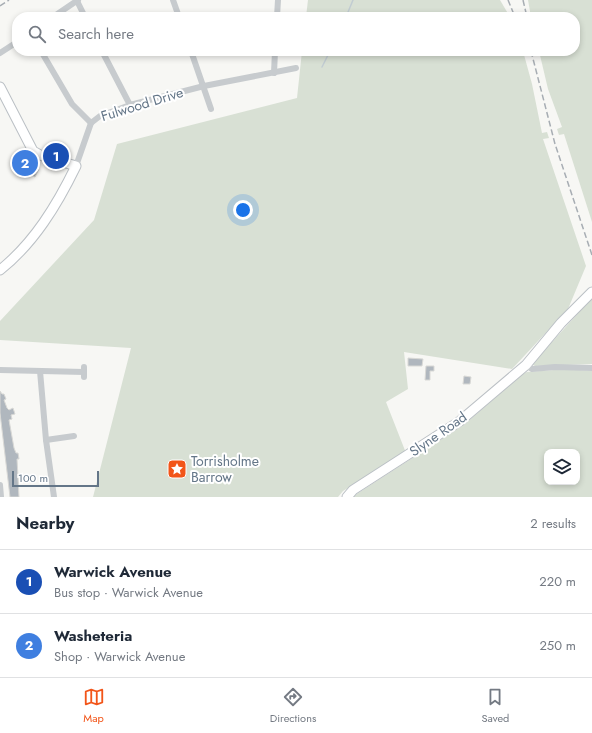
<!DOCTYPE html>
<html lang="en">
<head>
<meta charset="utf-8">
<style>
  body { margin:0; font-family:Jost,sans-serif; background:#f2f2f3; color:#1f2937 }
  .controls { position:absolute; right:12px; bottom:12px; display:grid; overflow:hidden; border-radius:8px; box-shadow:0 2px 6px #0003 }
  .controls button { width:36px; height:36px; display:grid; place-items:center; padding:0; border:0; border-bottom:1px solid #e0e1e3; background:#fff; color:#1f2937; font:20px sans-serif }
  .scale { position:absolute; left:12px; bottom:10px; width:87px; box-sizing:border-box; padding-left:4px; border:2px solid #647688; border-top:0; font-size:11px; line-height:14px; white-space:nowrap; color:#647688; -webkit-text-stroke:3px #fff; paint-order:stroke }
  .you { position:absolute; left:243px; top:210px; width:14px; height:14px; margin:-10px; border:3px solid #fff; border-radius:50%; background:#1a73e8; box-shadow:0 0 0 6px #1a73e833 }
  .badge { display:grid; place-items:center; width:26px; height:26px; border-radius:50%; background:#f25519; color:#fff; font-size:13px; font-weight:700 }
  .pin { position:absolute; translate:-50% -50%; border:2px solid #fff; box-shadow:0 1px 4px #0006 }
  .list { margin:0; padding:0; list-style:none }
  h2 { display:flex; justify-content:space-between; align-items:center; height:52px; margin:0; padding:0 16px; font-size:17px }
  h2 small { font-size:13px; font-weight:400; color:#747a83 }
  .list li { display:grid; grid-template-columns:26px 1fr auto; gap:12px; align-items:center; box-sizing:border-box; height:64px; padding:0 16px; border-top:1px solid #e0e1e3 }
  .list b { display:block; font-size:15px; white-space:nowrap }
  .list p { margin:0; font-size:13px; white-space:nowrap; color:#747a83 }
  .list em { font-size:13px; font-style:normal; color:#747a83 }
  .icon { flex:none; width:22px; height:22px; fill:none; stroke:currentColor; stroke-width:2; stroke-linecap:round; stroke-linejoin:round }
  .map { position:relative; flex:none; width:592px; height:497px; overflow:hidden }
  .search { position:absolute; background:#fff; box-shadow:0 2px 6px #0003; left:12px; right:12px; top:12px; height:44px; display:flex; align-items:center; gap:10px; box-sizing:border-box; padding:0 14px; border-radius:16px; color:#747a83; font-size:15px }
  .sheet { height:180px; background:#fff }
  nav { display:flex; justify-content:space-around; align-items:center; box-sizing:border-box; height:56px; border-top:1px solid #e0e1e3; background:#fff; font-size:11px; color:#747a83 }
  nav a { display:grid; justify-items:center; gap:2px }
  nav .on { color:#f25519 }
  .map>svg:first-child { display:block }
</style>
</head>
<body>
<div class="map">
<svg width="592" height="497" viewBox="0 0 592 497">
  <rect width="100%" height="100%" fill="#f7f7f4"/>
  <g fill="#d8e0d4" fill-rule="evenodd">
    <polygon points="308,0 500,0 510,17 306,17"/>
    <polygon points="528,0 592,0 592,222 564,134 559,135 557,129 562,127 548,89 539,51 575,51 575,17 531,17"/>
    <polygon points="302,51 523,51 532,84 542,133 547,132 549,138 543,139 586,266 568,309 512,369 404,352 408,389 386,402 406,453 343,491 338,497 93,497 131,348 0,340 0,321 94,220 117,144 297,98"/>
    <polygon points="592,298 592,364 535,366 532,364"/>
    <path d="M 567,369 L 592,371 L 592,497 L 352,497 L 465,424 L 521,375 L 527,372 ZM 547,452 L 577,452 L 577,482 L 547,482 Z"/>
  </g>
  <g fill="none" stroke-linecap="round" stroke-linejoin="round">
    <g stroke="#c1ccd2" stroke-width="1.5">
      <polyline points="346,17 353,0"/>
      <polyline points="322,67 330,51"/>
    </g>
  </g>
  <g fill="#b0b7be" stroke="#d9d9d6">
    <polygon points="22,160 39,169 35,177 18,168"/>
    <polygon points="408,358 423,359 422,366 408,366"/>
    <polygon points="426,366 434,366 434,371 430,371 430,380 425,380"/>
    <polygon points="464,376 471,377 470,384 463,384"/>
    <polygon points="0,391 2,394 4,394 6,399 4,400 7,408 9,410 13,408 15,414 11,415 12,419 9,420 14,448 16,453 18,453 19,459 17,459 19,497 10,497 0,413"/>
  </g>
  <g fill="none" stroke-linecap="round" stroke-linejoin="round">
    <defs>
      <g id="secondary">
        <path d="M 0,87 L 33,151 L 40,155 L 76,166 C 57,205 34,243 0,270"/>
        <polyline points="347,497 353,490 460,421 526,365 561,323 592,292"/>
      </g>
    </defs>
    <use href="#secondary" stroke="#bbc0c5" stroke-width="11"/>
    <g stroke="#c7cbce" stroke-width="6">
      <polyline points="173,0 179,17"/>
      <polyline points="77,1 85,17"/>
      <polyline points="53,17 78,0"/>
      <polyline points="249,17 254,17"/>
      <polyline points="277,17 278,0"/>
      <polyline points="41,51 72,104 91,123"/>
      <polyline points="102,51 130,105"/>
      <polyline points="191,51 211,109"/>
      <polyline points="0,53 17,42"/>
      <polyline points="274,73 275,51"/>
      <polyline points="76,166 91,123 100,116 130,105 204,86 296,68"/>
      <polyline points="526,365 532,369 555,367 592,368"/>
      <polyline points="84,367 84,377"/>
      <polyline points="0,370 84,372"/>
      <polyline points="40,371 46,440 54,497"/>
      <polyline points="46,440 74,436"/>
      <polyline points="0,485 1,497"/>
    </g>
    <use href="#secondary" stroke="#fff" stroke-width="9"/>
    <g stroke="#a7adb3" stroke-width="1.5" stroke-dasharray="6 3" stroke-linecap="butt">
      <polyline points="508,0 515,17"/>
      <polyline points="523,0 527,17"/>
      <polyline points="0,6 9,0"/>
      <polyline points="531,51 555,144 592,255"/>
    </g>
  </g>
  <defs>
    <symbol id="sight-square" viewBox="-11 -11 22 22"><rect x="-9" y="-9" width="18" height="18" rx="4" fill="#f25519" stroke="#fff"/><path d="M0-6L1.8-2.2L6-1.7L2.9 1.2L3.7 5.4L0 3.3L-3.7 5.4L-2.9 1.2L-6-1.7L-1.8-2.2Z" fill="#fff"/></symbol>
  </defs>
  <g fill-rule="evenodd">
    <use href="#sight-square" x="166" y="458" width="22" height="22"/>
  </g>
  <g text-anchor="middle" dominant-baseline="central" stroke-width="4" stroke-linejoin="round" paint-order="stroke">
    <g font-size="14" fill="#647688" stroke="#fff">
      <text transform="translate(142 104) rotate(-17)">Fulwood Drive</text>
      <text transform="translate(438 434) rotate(-35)">Slyne Road</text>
    </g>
    <g font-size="14" fill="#647688" stroke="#fff" text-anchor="start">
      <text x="191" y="461">Torrisholme<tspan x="191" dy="16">Barrow</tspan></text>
    </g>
  </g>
</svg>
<div class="controls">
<button><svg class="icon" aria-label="layers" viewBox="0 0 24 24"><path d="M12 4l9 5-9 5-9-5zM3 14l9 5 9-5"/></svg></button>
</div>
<div class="scale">100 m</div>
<div class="you"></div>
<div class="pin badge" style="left:56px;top:156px;background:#1a4fb4">1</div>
<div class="pin badge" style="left:25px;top:163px;background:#3f7fe0">2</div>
<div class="search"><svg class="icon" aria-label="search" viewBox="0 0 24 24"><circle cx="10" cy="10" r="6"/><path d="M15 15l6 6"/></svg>Search here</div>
</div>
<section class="sheet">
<h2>Nearby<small>2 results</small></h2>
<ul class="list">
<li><span class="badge" style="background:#1a4fb4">1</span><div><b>Warwick Avenue</b><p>Bus stop · Warwick Avenue</p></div><em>220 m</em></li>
<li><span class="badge" style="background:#3f7fe0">2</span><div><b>Washeteria</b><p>Shop · Warwick Avenue</p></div><em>250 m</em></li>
</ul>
</section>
<nav>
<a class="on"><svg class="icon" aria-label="map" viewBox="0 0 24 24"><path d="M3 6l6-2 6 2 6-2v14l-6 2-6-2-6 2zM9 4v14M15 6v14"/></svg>Map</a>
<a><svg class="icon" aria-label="directions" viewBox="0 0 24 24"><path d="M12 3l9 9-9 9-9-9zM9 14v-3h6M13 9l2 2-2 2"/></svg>Directions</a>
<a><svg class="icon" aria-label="saved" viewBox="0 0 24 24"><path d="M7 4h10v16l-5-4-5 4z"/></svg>Saved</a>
</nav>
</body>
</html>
